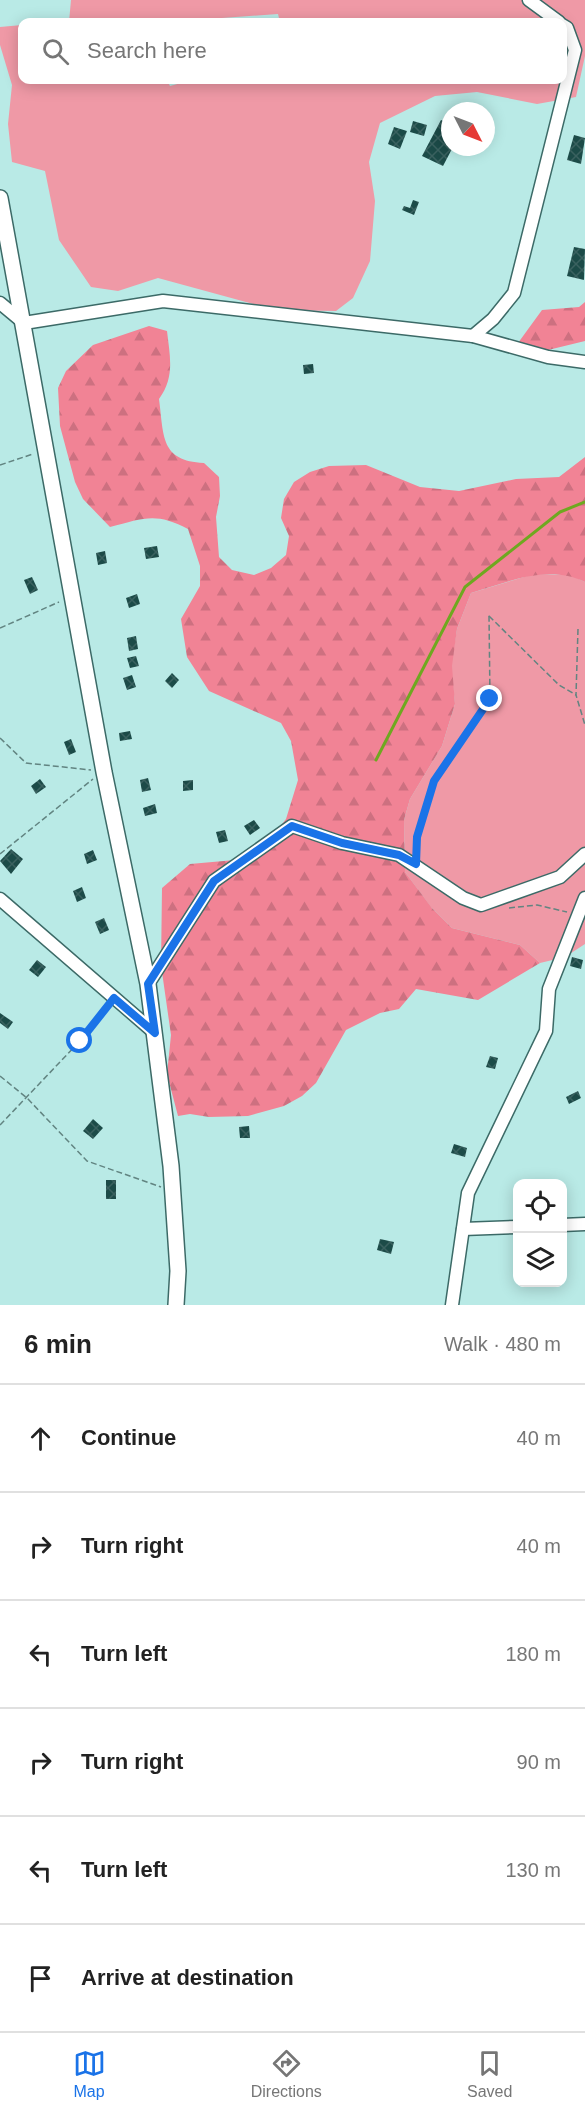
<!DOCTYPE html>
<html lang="en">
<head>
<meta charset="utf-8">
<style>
  body { margin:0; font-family:Helvetica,sans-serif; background:#f6f6f6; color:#222 }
  .controls { position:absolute; right:18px; bottom:18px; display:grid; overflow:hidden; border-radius:12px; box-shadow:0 3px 15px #0003 }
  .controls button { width:54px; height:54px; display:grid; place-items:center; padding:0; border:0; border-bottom:2px solid #e0e0e0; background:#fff; color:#222; font:30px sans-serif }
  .compass { position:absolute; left:441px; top:102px; width:54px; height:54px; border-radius:50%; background:#fff; box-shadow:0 3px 15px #0003; rotate:132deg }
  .stop { position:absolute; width:18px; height:18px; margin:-14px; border:4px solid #1a73e8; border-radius:50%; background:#fff }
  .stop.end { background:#1a73e8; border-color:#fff; box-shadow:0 2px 6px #0008 }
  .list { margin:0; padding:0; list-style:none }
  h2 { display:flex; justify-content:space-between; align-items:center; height:78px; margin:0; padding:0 24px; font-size:26px }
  h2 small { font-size:20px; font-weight:400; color:#767676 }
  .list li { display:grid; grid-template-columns:39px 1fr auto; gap:18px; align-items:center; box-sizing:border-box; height:108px; padding:0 24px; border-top:2px solid #e0e0e0 }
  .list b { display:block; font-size:22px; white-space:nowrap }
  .list em { font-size:20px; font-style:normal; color:#767676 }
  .icon { flex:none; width:33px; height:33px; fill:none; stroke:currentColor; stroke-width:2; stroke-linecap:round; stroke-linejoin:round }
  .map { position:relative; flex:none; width:585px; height:1305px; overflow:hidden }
  .search { position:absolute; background:#fff; box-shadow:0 3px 15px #0003; left:18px; right:18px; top:18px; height:66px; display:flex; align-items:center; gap:15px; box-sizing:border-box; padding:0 21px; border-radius:12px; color:#767676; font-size:22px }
  .sheet { height:726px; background:#fff }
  nav { display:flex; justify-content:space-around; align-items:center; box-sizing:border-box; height:84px; border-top:2px solid #e0e0e0; background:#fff; font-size:16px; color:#767676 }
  nav a { display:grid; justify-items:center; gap:3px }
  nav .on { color:#1a73e8 }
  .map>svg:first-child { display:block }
</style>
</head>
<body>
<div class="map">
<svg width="585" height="1305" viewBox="0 0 585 1305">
  <defs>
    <pattern id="forest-firs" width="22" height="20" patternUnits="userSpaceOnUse" patternTransform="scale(1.5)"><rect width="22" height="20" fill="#f18395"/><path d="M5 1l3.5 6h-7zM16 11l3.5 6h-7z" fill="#cd7080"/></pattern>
    <pattern id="building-cross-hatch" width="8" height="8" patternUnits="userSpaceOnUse" patternTransform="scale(1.5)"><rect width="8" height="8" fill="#1c4b48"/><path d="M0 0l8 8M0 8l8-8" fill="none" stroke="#3a615f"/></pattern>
  </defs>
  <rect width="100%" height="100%" fill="#b9eae6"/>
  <g fill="#ef99a6">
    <polygon points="71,0 585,0 585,56 576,97 537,104 477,92 435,96 380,123 369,162 375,201 370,261 353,298 336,311 275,310 158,278 118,291 91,287 59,240 45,171 12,162 8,124 12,85 0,45 0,27 22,25 22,80 167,80 170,86 192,80 562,80 562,22 280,22 278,14 222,18 202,22 69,22"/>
    <polygon points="534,574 571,575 585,582 585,944 565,957 540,963 520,945 452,928 431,907 405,872 404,820 410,799 442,746 455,704 451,666 457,629 471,593"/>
  </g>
  <g fill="url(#forest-firs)">
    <polygon points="585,302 585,341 544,351 518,343 542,310 579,307"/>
    <path d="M 149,326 L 167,331 C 170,357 175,377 159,399 C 164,436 160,461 204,463 L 219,477 L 220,496 L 216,517 L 219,557 L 232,570 L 254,575 L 271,568 L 286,555 L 289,536 L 281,518 L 284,499 L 294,482 L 310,472 L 329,466 L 366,465 L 420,487 L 459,491 L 516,479 L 559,477 L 585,457 L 585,582 C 548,564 508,582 471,593 L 457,629 L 452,666 L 455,704 L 442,746 L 410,799 L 404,820 L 405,872 L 432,908 L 452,928 L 520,945 L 540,963 L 478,1000 L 416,989 L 399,1009 L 380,1013 L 346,1030 L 316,1083 L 302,1096 L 284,1106 L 248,1116 L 209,1117 L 190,1114 L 178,1116 L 167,1074 L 171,1035 L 161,965 L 162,888 L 190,864 L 246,859 L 263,849 L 286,819 L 298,780 L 291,741 L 281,723 L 209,691 L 187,657 L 181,619 L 200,586 L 200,566 L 188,529 C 156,512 144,518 110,527 L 83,499 L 75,482 L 60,426 L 58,388 L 66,371 L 93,345 Z"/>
  </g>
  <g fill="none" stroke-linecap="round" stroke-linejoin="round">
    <polyline stroke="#6fa820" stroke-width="3" points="376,760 465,587 560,512 585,502"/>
  </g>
  <g fill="url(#building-cross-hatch)">
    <polygon points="441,120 450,124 450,147 453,147 443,166 422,156"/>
    <polygon points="413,121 427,125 424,136 410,132"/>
    <polygon points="394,127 407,131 400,149 388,144"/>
    <polygon points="574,135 585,138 581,164 567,160"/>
    <polygon points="413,200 419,202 414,215 402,210 404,206 410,208"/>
    <polygon points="574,247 585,249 584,280 567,276"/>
    <polygon points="313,364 314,373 304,374 303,365"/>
    <polygon points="157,546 159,557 146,559 144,548"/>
    <polygon points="105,551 107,563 98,565 96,553"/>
    <polygon points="32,577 38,590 30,594 24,580"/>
    <polygon points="137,594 140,604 129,608 126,598"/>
    <polygon points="136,636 138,649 129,651 127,638"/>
    <polygon points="136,656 139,666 130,668 127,658"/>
    <polygon points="172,673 179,680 172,688 165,681"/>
    <polygon points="132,675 136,687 127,690 123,678"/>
    <polygon points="130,731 132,739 120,741 119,733"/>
    <polygon points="71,739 76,752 69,755 64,742"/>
    <polygon points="148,778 151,790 142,792 140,780"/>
    <polygon points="40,779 46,787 36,794 31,786"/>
    <polygon points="193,780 193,790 183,791 183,781"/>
    <polygon points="155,804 157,813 145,816 143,808"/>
    <polygon points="254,820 260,828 250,835 244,826"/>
    <polygon points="225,830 228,841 219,843 216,832"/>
    <polygon points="11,849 23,859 11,874 0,861"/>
    <polygon points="93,850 97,860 87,864 84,854"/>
    <polygon points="82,887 86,898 77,902 73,891"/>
    <polygon points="104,918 109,930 100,934 95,922"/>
    <polygon points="572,957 583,960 581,969 570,966"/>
    <polygon points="37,960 46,967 38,977 29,970"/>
    <polygon points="0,1013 13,1022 8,1029 0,1023"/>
    <polygon points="490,1056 498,1058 495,1069 486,1067"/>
    <polygon points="578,1091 581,1098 569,1104 566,1097"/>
    <polygon points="93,1119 103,1128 93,1139 83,1131"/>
    <polygon points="249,1126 250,1138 240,1138 239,1127"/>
    <polygon points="454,1144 467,1148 465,1157 451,1153"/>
    <rect x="106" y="1180" width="10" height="19"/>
    <polygon points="380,1239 394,1242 391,1254 377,1250"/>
  </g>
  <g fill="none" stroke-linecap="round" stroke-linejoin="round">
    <defs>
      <g id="minor">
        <polyline points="529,0 559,22"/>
        <polyline points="0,303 24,323 163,301 473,336 548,357 585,362"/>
        <polyline points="473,336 493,319 514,293 575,50 567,28 562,25"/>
        <polyline points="0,899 155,1033"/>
        <polyline points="148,984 214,881 292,826 342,843 399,855 463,898 481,905 560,877 585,854"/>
        <polyline points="562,1225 585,1224"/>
        <polyline points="463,1229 518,1227"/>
        <polyline points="452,1305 468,1193 546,1031 549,989 585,898"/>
      </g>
      <polyline id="tertiary" points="0,198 104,772 148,984 171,1166 178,1271 176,1305"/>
    </defs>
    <use href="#minor" stroke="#3c6a67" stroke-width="15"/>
    <use href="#tertiary" stroke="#3c6a67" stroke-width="18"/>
    <g stroke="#628481" stroke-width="1.5" stroke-dasharray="6 3" stroke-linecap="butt">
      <polyline points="0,465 33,454"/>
      <polyline points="489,616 559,685 576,695"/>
      <polyline points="0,628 59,602"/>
      <polyline points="578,629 576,695 585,725"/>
      <polyline points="0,738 26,763 91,770"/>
      <polyline points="0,854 93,779"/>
      <polyline points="416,854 417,837 434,781 490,699 489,615"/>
      <polyline points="509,908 537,905 567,912"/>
      <polyline points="0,1076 27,1098 87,1161 161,1187"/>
      <polyline points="0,1125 80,1041 108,1006"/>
    </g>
    <use href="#minor" stroke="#fff" stroke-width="12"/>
    <use href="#tertiary" stroke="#fff" stroke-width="15"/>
  </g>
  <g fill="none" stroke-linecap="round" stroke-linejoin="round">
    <polyline stroke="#1a73e8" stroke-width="8" points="80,1041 114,998 155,1033 148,984 214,881 292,826 342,843 399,855 416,864 417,837 434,781 490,699"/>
  </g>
</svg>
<div class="controls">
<button><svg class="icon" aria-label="locate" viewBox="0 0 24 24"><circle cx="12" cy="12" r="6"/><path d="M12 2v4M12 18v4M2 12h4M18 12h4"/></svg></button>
<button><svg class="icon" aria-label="layers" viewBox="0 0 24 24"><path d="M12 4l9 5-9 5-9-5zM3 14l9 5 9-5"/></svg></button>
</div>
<svg class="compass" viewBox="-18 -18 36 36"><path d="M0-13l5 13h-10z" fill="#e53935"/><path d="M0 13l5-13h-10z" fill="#767676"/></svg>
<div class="stop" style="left:80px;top:1041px"></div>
<div class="stop end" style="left:490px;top:699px"></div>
<div class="search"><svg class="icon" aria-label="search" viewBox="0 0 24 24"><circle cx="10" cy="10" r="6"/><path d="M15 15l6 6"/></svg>Search here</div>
</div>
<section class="sheet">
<h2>6 min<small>Walk · 480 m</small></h2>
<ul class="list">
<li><svg class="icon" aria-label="ahead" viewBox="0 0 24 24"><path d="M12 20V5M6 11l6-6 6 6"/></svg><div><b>Continue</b></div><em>40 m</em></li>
<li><svg class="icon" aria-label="right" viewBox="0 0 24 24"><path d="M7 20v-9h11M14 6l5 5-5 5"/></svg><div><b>Turn right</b></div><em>40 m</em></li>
<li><svg class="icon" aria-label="left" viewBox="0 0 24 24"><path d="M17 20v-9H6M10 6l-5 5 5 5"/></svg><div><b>Turn left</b></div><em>180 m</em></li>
<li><svg class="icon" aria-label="right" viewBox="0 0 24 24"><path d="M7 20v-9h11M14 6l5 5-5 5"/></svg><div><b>Turn right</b></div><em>90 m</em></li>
<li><svg class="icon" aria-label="left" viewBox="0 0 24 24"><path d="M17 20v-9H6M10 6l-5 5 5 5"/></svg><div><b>Turn left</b></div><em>130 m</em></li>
<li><svg class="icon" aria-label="arrive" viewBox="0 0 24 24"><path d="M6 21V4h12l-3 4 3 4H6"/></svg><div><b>Arrive at destination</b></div></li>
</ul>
</section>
<nav>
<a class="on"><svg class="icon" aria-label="map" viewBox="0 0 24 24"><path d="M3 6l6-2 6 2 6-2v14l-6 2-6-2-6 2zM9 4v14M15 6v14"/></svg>Map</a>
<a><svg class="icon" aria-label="directions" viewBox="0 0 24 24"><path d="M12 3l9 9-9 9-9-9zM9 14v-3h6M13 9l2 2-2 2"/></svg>Directions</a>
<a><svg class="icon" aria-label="saved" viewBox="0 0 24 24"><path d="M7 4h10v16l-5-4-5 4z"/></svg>Saved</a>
</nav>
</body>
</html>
